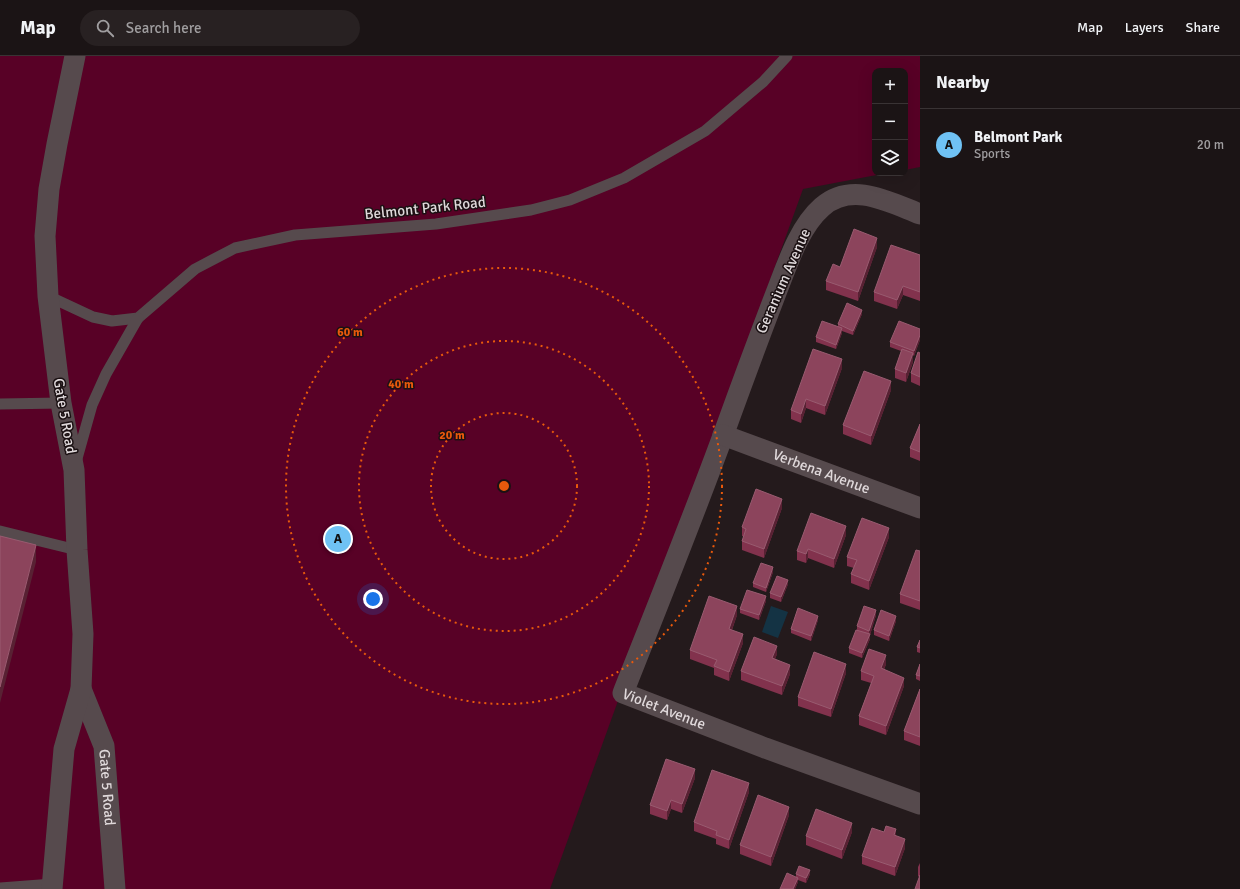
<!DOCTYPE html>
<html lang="en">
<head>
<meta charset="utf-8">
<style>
  body { margin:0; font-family:Signika,sans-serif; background:#282122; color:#f1f3f6 }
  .controls { position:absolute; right:12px; top:12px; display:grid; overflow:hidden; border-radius:8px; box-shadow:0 4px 16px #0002 }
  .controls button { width:36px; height:36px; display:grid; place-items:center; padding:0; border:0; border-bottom:1px solid #393334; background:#1b1415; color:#f1f3f6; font:20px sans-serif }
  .you { position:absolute; left:373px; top:543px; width:14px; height:14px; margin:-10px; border:3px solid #fff; border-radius:50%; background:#1a73e8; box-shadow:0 0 0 6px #1a73e833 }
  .badge { display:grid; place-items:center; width:26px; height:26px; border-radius:50%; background:#6fc2f4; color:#111; font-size:13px; font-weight:700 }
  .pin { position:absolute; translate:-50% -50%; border:2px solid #fff; box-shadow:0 1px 4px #0006 }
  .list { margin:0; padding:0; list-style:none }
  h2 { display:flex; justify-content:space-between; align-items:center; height:52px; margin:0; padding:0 16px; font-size:17px }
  h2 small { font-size:13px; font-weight:400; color:#a09ea0 }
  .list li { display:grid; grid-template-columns:26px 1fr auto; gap:12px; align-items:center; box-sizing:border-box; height:72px; padding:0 16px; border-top:1px solid #393334 }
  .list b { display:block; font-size:15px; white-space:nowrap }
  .list p { margin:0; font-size:13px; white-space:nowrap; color:#a09ea0 }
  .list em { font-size:13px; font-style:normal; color:#a09ea0 }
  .icon { flex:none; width:22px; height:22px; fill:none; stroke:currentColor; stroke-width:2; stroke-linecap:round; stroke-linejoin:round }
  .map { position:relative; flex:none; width:920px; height:833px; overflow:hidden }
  header { display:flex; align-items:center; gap:24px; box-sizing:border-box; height:56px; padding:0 20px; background:#1b1415; border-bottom:1px solid #393334 }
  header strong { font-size:19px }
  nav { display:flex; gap:22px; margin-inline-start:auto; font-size:14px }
  .search { width:280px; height:36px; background:#282122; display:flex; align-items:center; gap:10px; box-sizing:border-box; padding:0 14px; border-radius:22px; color:#a09ea0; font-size:15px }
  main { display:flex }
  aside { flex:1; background:#1b1415 }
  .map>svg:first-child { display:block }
</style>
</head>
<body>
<header>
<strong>Map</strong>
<div class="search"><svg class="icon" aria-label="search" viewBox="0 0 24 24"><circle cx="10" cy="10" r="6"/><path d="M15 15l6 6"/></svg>Search here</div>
<nav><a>Map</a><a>Layers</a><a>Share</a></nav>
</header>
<main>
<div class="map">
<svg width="920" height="833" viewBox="0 0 920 833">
  <rect width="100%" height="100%" fill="#241a1c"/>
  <polygon fill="#580126" points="0,0 920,0 920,111 905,114 905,15 875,15 875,117 887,117 803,133 550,833 0,833"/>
  <polygon fill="#143344" points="771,550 788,556 778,582 762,576"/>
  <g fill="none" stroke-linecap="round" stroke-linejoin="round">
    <g stroke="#564a4d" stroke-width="11">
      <polyline points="48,240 93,261 112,265 138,262 195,213 235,192 295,179 436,168 531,154 570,144 624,122 705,75 763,26 787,0"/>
      <polyline points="0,348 61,347"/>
      <polyline points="76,406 92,349 106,318 138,262"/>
      <polyline points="0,475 77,494"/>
      <polyline points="0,832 53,828"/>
    </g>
    <g stroke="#564a4d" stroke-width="21">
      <path id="s1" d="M 920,158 C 889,146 852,125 822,151 C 799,171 787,209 776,237 C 758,284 741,330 724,377 C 692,464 657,551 623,637 L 765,692 L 920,748"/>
      <path id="s2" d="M 723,379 L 920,452"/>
      <path id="s3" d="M 81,633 L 104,690 L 115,833"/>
      <polyline points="52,833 64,693 81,633 83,578 77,494 74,414 61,347 48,240 45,180 49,133 57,88 75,0"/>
    </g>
  </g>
  <g fill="#82324d">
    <polygon points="877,191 858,245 826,234 826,225 840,211"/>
    <polygon points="920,199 920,245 903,239 897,253 874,245 874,236"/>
    <polygon points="862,258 853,279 842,275 842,277 836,293 816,286 816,281 838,271 838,268"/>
    <polygon points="920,273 920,284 914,300 913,299 913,306 906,326 895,322 895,313 901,295 890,291 890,286"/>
    <polygon points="920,297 920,330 911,326 911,317"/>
    <polygon points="842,312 825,359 806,352 801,367 791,363 791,354"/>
    <polygon points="891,334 871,389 843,378 843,369"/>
    <polygon points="920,368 920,405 910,401 910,392"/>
    <polygon points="782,452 764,502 742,494 742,485 744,481 742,480 742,471"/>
    <polygon points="846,479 834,512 808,502 806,507 797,504 797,495"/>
    <polygon points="889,481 869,534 851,527 851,518 854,512 847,510 847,501"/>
    <polygon points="920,495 920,554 900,547 900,538"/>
    <polygon points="773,516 766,536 753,531 753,527"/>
    <polygon points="788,528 781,546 770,542 770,537"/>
    <polygon points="766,545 759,564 740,557 740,553"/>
    <polygon points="737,559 732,574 743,587 729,625 714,619 714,612 690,603 690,594"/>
    <polygon points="876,559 870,579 870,583 862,602 849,597 849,592 857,574 857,570"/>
    <polygon points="818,564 811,585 791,577 791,573"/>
    <polygon points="896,565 889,585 874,579 874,574"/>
    <polygon points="920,584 920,597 917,596 917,591"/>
    <polygon points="777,598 775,603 790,618 782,639 741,624 741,615"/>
    <polygon points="886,608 884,614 904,630 886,679 859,669 859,660 871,627 861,624 861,615"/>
    <polygon points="920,608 920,625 916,623 916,619"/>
    <polygon points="846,617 831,661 798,650 798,641"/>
    <polygon points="920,633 920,690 904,684 904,675"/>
    <polygon points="695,722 682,757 671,753 667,764 650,758 650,749"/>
    <polygon points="749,736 729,793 716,788 716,783 694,775 694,766"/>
    <polygon points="789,759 771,810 740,798 740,789"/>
    <polygon points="852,776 842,803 806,789 806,780"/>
    <polygon points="896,780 905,792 895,820 862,808 862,800"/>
    <polygon points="920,807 920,833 919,821 918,820 918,811"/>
    <polygon points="796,818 810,818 806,827 798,824 798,826 795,833 780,833 796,821"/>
  </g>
  <g fill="#582133">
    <polygon points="877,182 877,191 858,245 858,236"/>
    <polygon points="903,230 903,239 897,253 897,244"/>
    <polygon points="862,254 862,258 853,279 853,275"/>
    <polygon points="842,272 842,277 836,293 836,289"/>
    <polygon points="920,279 920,284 914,300 914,295"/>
    <polygon points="913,297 913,306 906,326 906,317"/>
    <polygon points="842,303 842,312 825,359 825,350"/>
    <polygon points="891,325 891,334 871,389 871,380"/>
    <polygon points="806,343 806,352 801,367 801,358"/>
    <polygon points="782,443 782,452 764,502 764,493"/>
    <polygon points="846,470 846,479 834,512 834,503"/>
    <polygon points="889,472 889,481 869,534 869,525"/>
    <polygon points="36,489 36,506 0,647 0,631"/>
    <polygon points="808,493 808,502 806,507 806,498"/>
    <polygon points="773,511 773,516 766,536 766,532"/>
    <polygon points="788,524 788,528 781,546 781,541"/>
    <polygon points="766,540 766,545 759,564 759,559"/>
    <polygon points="737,550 737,559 729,582 729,573"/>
    <polygon points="876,554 876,559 870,579 870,583 862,602 862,597 869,579 869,575"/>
    <polygon points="818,560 818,564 811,585 811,580"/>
    <polygon points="896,560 896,565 889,585 889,580"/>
    <polygon points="743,578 743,587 729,625 729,616"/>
    <polygon points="777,590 777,598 772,611 772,602"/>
    <polygon points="886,599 886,608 881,621 881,612"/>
    <polygon points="846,608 846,617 831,661 831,653"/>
    <polygon points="790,609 790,618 782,639 782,630"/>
    <polygon points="904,622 904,630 886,679 886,670"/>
    <polygon points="695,713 695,722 682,757 682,748"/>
    <polygon points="749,727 749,736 729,793 729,784"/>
    <polygon points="671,744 671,753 667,764 667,755"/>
    <polygon points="789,751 789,759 771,810 771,801"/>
    <polygon points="852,767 852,776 842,803 842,794"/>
    <polygon points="896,773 896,782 894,779"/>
    <polygon points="905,783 905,792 895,820 895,811"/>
    <polygon points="810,814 810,818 806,827 806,822"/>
    <polygon points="798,822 798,826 795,833 793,833"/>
  </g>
  <g fill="#8c445c" stroke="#995b70">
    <polygon points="854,173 877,182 858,236 826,225 833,208 840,211"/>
    <polygon points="891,189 920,199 920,236 903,230 897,244 874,236"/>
    <polygon points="847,247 862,254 853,275 838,268"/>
    <polygon points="822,265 842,272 836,289 816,281"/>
    <polygon points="899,265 920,273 920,279 914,295 890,286"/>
    <polygon points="813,293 842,303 825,350 806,343 801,358 791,354"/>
    <polygon points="902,293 913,297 906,317 895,313"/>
    <polygon points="918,296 920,297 920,321 911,317"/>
    <polygon points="864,315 891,325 871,380 843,369"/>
    <polygon points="920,368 920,396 910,392"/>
    <polygon points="756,433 782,443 764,493 742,485 746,473 742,471"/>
    <polygon points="811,457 846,470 834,503 808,493 806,498 797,495"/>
    <polygon points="862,462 889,472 869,525 851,518 857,504 847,501"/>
    <polygon points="0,480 36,489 0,631"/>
    <polygon points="916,494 920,495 920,545 900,538"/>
    <polygon points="761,507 773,511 766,532 753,527"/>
    <polygon points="777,520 788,524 781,541 770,537"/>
    <polygon points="747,534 766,540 759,559 740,553"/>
    <polygon points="709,540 737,550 729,573 743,578 729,616 714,610 717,604 690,594"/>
    <polygon points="864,550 876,554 869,575 857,570"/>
    <polygon points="798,552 818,560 811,580 791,573"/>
    <polygon points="881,554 896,560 889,580 874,574"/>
    <polygon points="856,574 870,578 862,597 849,592"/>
    <polygon points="754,581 777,590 772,602 790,609 782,630 741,615"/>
    <polygon points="920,584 920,592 917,591"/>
    <polygon points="869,593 886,599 881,612 904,622 886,670 859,660 874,620 861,615"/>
    <polygon points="814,596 846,608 831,653 798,641"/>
    <polygon points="920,608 920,620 916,619"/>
    <polygon points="920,633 920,681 904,675"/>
    <polygon points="666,703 695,713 682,748 671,744 667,755 650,749"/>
    <polygon points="712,714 749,727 729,784 716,779 717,775 694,766"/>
    <polygon points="758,739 789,751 771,801 740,789"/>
    <polygon points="816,753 852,767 842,794 806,780"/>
    <polygon points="886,770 896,773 894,779 905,783 895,811 862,800 872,772 884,776"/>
    <polygon points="799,810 810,814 806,822 796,818"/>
    <polygon points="787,817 798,822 793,833 780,833"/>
    <polygon points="920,819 920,833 915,833"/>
  </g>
  <g fill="none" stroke="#e8590c" stroke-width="2" stroke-dasharray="2 4">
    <circle cx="504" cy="430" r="73"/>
    <circle cx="504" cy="430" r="145"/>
    <circle cx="504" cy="430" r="218"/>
  </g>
  <g text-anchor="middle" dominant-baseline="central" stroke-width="3" stroke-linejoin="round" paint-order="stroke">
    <g font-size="15" fill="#dfd8da" stroke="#1b1113">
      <text transform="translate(425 152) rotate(-6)">Belmont Park Road</text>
      <text transform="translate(783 225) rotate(-66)">Geranium Avenue</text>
      <text transform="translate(65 360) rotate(80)">Gate 5 Road</text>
      <text stroke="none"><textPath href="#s2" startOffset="105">Verbena Avenue</textPath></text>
      <text stroke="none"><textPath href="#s1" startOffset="675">Violet Avenue</textPath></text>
      <text stroke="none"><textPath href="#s3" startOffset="103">Gate 5 Road</textPath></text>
    </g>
  </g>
  <circle cx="504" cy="430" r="6" fill="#e8590c" stroke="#1b1113" stroke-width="2"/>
  <g font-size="12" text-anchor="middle" font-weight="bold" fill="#e8590c" stroke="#1b1113" stroke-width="3" stroke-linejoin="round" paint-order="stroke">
    <text x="350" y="280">60 m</text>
    <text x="401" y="332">40 m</text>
    <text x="452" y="383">20 m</text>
  </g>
</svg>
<div class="controls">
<button>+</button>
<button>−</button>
<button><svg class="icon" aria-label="layers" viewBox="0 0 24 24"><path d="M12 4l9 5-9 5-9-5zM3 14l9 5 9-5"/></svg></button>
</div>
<div class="you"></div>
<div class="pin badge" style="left:338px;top:483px">A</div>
</div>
<aside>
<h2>Nearby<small></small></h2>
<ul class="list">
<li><span class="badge">A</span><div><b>Belmont Park</b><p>Sports</p></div><em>20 m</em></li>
</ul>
</aside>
</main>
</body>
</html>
